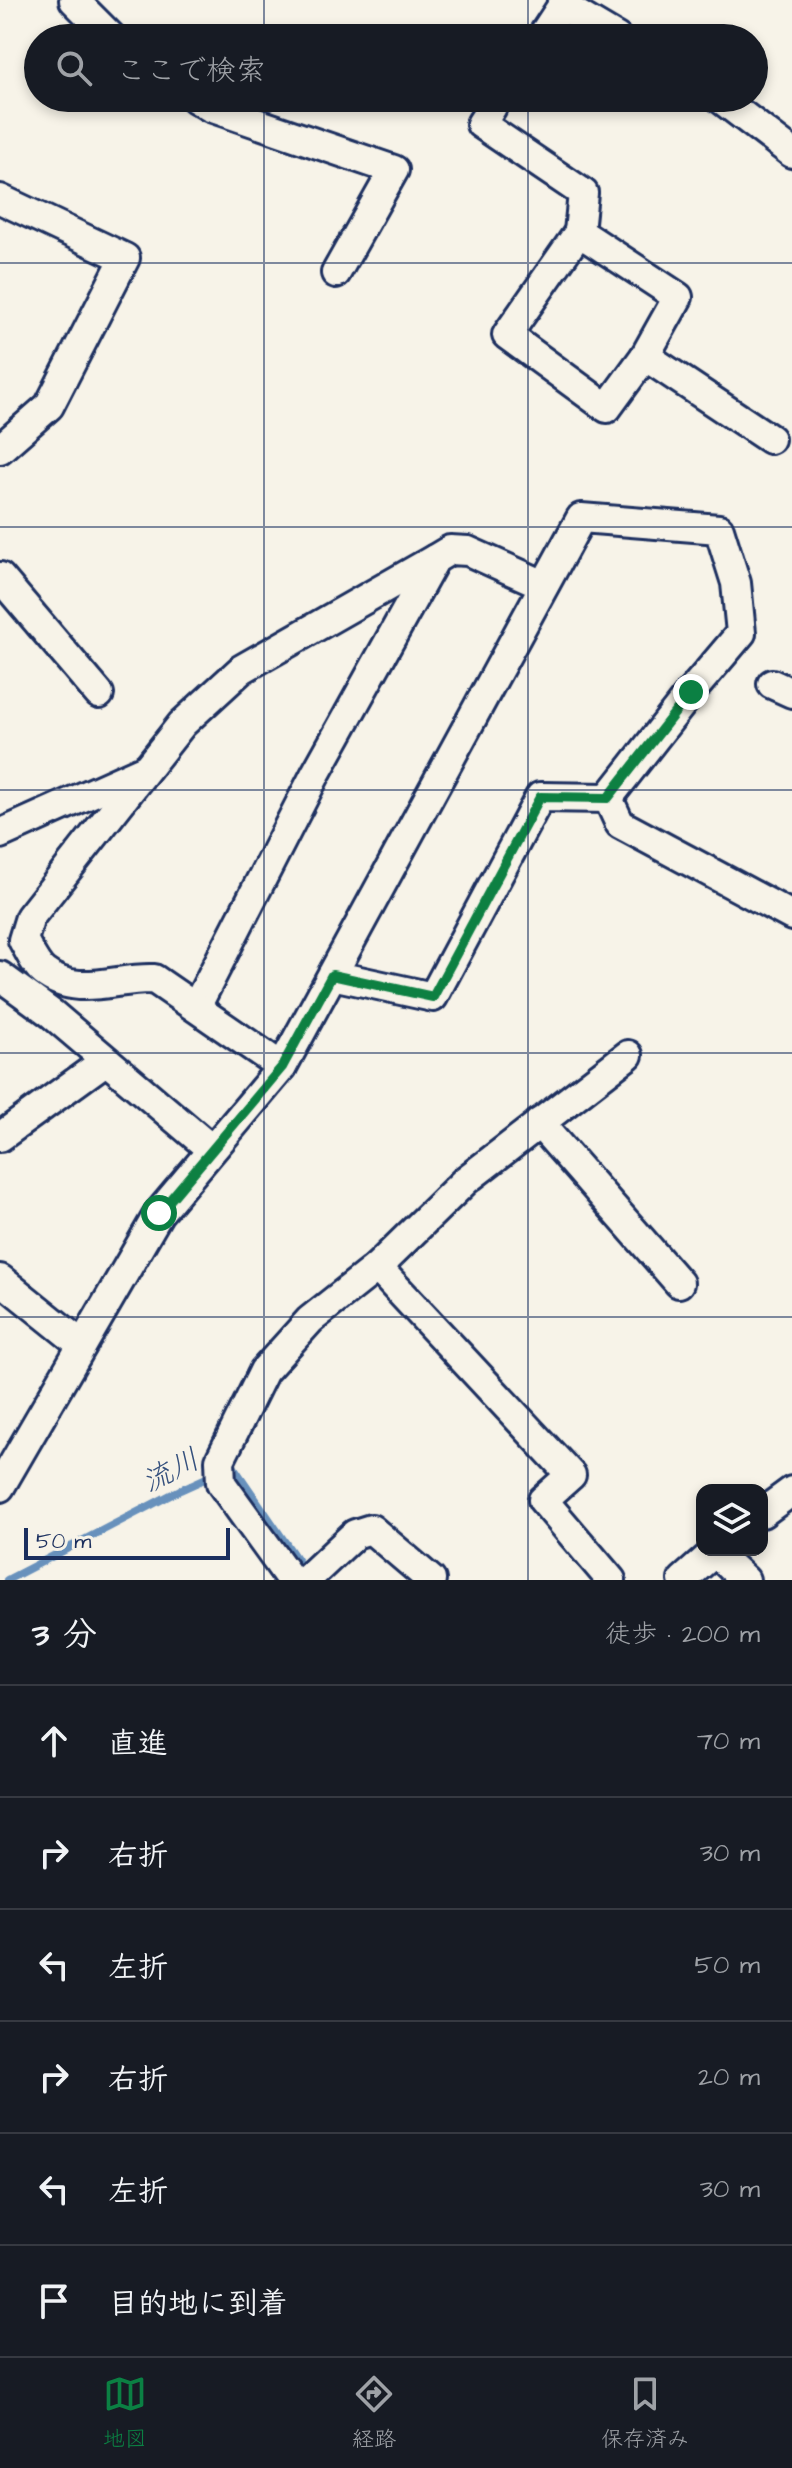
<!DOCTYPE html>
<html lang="ja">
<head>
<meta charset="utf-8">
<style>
  body { margin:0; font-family:"Architects Daughter","Klee One",sans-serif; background:#242831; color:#f1f3f6 }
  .controls { position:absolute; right:24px; bottom:24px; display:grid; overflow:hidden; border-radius:16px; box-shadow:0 4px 12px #0003 }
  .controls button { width:72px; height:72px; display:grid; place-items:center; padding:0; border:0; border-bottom:2px solid #363941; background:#171b24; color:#f1f3f6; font:40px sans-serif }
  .scale { position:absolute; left:24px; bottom:20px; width:206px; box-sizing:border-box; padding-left:8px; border:4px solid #1b2f5e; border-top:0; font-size:22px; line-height:28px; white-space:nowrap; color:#1b2f5e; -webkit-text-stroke:6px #f7f3e8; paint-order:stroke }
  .stop { position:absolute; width:24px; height:24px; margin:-18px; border:6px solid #0b8043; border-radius:50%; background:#fff }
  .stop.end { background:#0b8043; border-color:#fff; box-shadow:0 2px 8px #0008 }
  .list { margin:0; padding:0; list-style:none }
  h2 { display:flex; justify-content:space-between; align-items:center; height:104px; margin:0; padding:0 32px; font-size:34px }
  h2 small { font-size:26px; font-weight:400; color:#9ea1a6 }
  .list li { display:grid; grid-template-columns:52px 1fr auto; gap:24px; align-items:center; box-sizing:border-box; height:112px; padding:0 32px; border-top:2px solid #363941 }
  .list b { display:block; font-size:30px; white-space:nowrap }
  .list em { font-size:26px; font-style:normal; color:#9ea1a6 }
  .icon { flex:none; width:44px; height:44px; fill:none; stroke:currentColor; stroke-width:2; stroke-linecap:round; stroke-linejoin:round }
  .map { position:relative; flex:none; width:792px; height:1580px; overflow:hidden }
  .search { position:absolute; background:#171b24; box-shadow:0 4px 12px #0003; left:24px; right:24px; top:24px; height:88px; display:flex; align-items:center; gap:20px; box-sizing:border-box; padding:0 28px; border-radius:44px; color:#9ea1a6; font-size:30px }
  .sheet { height:776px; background:#171b24 }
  nav { display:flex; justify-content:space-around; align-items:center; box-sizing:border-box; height:112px; border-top:2px solid #363941; background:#171b24; font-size:22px; color:#9ea1a6 }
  nav a { display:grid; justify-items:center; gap:4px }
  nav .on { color:#0b8043 }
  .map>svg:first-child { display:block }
</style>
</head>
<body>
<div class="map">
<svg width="792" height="1580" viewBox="0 0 792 1580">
  <rect width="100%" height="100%" fill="#f7f3e8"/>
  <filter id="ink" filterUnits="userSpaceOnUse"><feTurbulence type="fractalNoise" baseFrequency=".0125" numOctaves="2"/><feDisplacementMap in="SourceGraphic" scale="16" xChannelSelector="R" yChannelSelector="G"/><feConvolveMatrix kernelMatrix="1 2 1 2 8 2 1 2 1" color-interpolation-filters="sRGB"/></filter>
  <g filter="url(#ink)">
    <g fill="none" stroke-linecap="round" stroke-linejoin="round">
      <polyline stroke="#6891bc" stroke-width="8" points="7,1580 180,1490 233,1466 306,1573"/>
      <defs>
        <g id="minor">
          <polyline points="74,0 112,38"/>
          <polyline points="563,6 617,38"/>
          <polyline points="541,38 566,0"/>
          <polyline points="195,98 210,107 394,170 336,273"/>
          <polyline points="720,98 792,153"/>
          <polyline points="492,107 481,124 583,193 579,232 678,297 645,356 770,439"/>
          <polyline points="0,199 125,258 49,406 0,449"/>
          <polyline points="579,232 507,335 607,408 645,356"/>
          <polyline points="0,577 99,694"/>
          <polyline points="772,684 792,693"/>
          <polyline points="608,798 620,824 792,916"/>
          <polyline points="0,834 143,770"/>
          <polyline points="0,976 52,1014 211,1149"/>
          <polyline points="196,1007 316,773 435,559 450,550 468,551 544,585"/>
          <path d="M 282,1067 L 154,979 C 117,977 77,998 44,972 C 35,965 29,950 23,940 L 30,917 L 182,724 L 242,669 L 435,559"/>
          <polyline points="539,1123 679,1283"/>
          <polyline points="0,1137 105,1061"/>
          <polyline points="377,1267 466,1180 628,1055"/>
          <polyline points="0,1279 82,1345"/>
          <polyline points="0,1487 159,1213 282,1067 581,518 719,529 736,583 741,633 691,692 608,798 540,797 433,997 332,975"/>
          <polyline points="762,1513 792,1491"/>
          <polyline points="715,1552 745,1580"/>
          <polyline points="291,1580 221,1483 220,1460 264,1371 310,1320 377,1267 571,1475 543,1500 611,1580"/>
          <polyline points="306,1580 355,1534 371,1529 431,1580"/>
          <polyline points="683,1580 717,1550"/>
        </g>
      </defs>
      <use href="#minor" stroke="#1b2f5e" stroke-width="34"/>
      <use href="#minor" stroke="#f7f3e8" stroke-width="28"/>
    </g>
  </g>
  <g fill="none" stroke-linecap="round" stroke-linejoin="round" filter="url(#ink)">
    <polyline stroke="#0b8043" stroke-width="10" points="159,1213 282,1067 332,975 433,997 540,797 608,798 691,692"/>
  </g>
  <path fill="none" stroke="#1b2f5e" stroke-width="2" stroke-opacity="0.55" d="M 264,0 L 264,38M 528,0 L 528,38M 264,98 L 264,1580M 528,98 L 528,1580M 0,263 L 792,263M 0,527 L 792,527M 0,790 L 792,790M 0,1053 L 792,1053M 0,1317 L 792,1317"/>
  <g text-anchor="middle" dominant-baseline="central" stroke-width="7" stroke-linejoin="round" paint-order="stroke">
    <g font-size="30" font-style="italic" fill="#35507d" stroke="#f7f3e8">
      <text transform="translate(171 1471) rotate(-27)">流川</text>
    </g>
  </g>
</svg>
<div class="controls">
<button><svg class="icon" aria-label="layers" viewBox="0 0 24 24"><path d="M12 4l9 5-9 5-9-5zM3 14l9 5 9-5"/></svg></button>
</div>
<div class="scale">50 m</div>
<div class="stop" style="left:159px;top:1213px"></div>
<div class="stop end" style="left:691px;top:692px"></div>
<div class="search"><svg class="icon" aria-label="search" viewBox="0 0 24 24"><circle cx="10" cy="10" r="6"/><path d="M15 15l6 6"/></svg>ここで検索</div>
</div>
<section class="sheet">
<h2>3 分<small>徒歩 · 200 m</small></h2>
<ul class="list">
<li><svg class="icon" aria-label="ahead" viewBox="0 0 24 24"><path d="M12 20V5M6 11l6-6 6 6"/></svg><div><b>直進</b></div><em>70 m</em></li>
<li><svg class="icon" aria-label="right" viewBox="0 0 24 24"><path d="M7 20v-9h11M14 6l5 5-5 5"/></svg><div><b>右折</b></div><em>30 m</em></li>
<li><svg class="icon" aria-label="left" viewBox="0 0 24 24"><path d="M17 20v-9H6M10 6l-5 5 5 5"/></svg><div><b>左折</b></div><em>50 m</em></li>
<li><svg class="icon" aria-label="right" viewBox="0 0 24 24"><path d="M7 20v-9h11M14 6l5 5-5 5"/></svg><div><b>右折</b></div><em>20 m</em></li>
<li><svg class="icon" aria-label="left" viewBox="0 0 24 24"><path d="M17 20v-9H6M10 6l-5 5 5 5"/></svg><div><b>左折</b></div><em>30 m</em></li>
<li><svg class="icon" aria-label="arrive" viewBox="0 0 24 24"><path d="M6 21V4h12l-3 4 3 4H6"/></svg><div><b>目的地に到着</b></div></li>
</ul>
</section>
<nav>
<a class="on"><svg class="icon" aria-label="map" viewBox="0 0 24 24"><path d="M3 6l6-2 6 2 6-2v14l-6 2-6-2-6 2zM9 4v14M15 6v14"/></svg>地図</a>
<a><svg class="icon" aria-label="directions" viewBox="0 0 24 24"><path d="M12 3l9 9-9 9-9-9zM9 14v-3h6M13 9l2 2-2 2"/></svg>経路</a>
<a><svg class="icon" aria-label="saved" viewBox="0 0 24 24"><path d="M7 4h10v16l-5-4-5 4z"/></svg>保存済み</a>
</nav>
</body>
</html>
